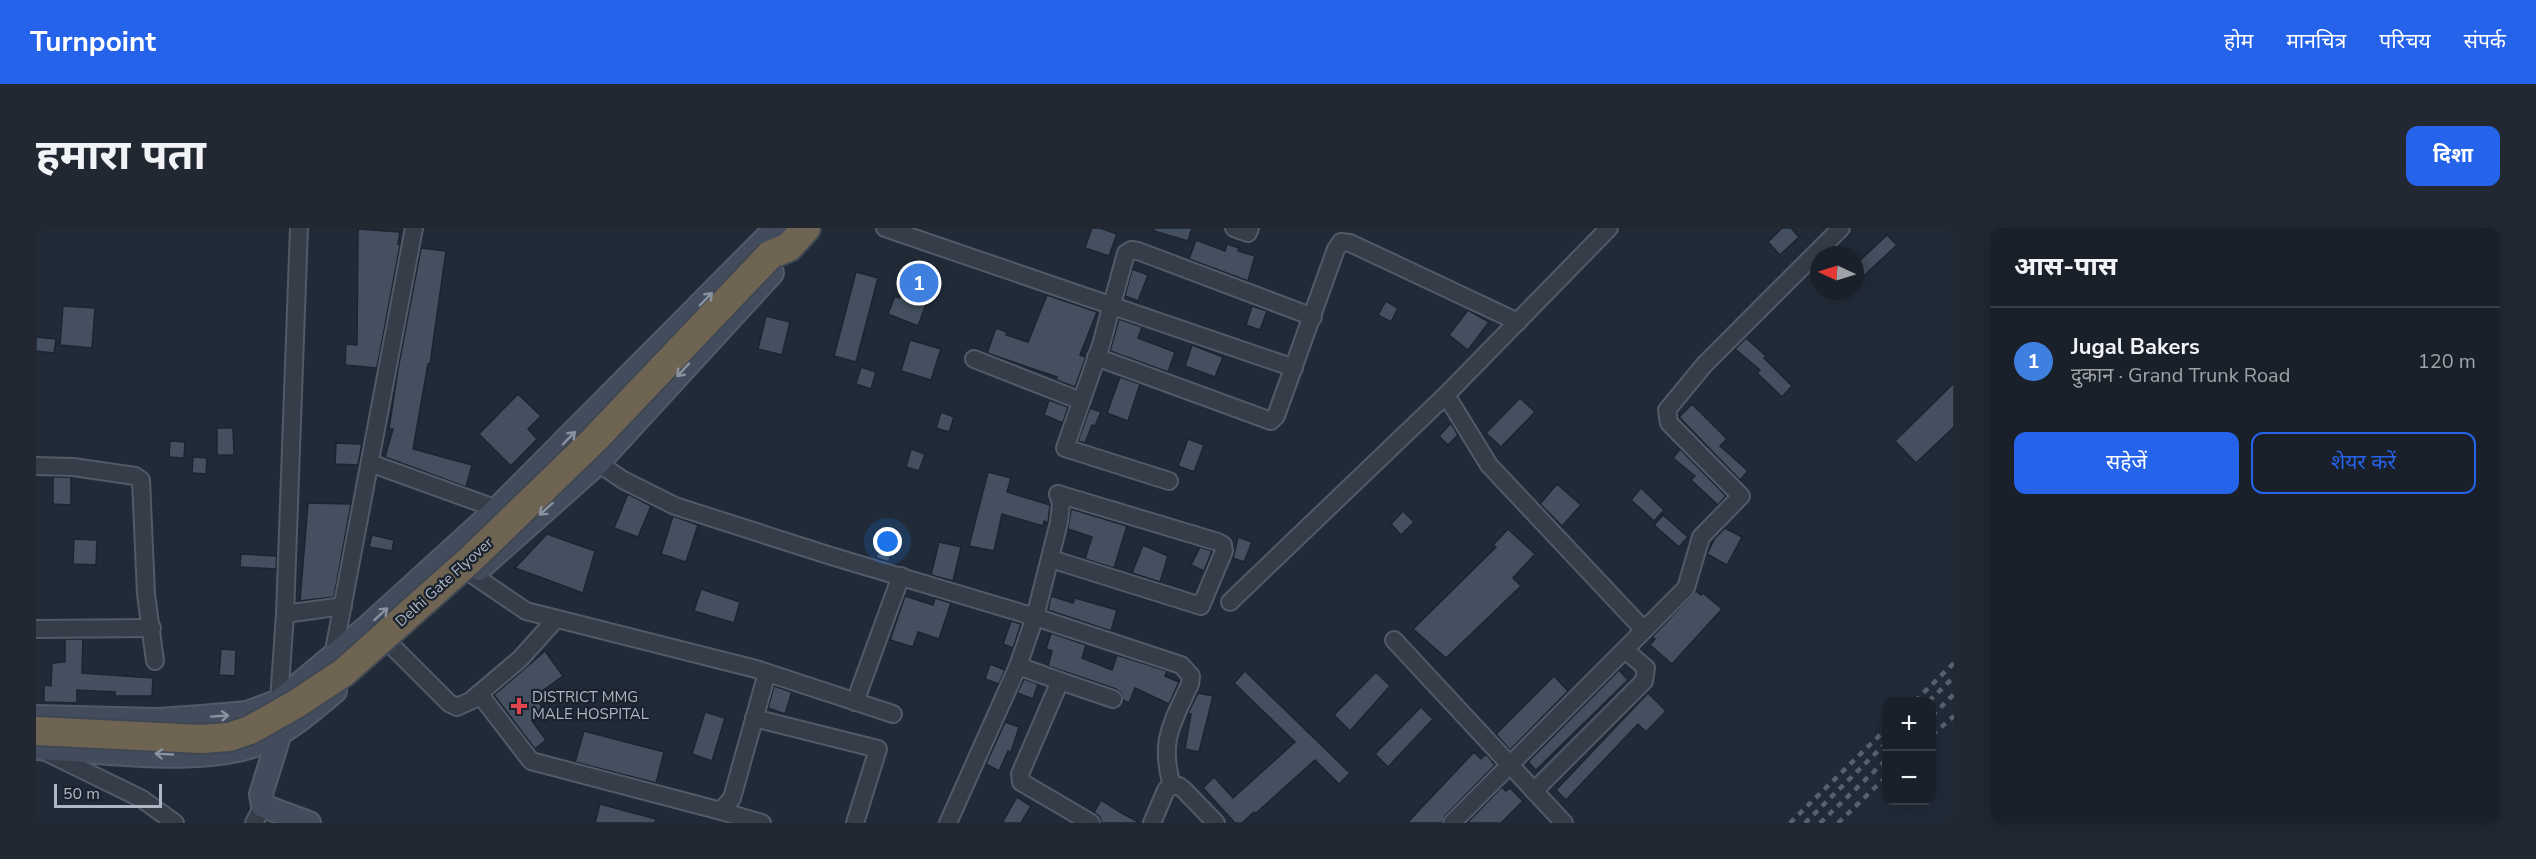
<!DOCTYPE html>
<html lang="hi">
<head>
<meta charset="utf-8">
<style>
  body { margin:0; font-family:"Nunito Sans","Noto Sans Devanagari",sans-serif; background:#222832; color:#f1f3f6 }
  .controls { position:absolute; right:18px; bottom:18px; display:grid; overflow:hidden; border-radius:12px; box-shadow:0 3px 15px #0003 }
  .controls button { width:54px; height:54px; display:grid; place-items:center; padding:0; border:0; border-bottom:2px solid #373e47; background:#19202a; color:#f1f3f6; font:30px sans-serif }
  .compass { position:absolute; left:1774px; top:18px; width:54px; height:54px; border-radius:50%; background:#19202a; box-shadow:0 3px 15px #0003; rotate:274deg }
  .scale { position:absolute; left:18px; bottom:15px; width:108px; box-sizing:border-box; padding-left:6px; border:3px solid #afb7c5; border-top:0; font-size:16px; line-height:21px; white-space:nowrap; color:#afb7c5; -webkit-text-stroke:4px #1a222d; paint-order:stroke }
  .you { position:absolute; left:852px; top:314px; width:21px; height:21px; margin:-15px; border:4px solid #fff; border-radius:50%; background:#1a73e8; box-shadow:0 0 0 9px #1a73e833 }
  .badge { display:grid; place-items:center; width:39px; height:39px; border-radius:50%; background:#2563eb; color:#fff; font-size:20px; font-weight:700 }
  .pin { position:absolute; translate:-50% -50%; border:3px solid #fff; box-shadow:0 2px 6px #0006 }
  .list { margin:0; padding:0; list-style:none }
  h2 { display:flex; justify-content:space-between; align-items:center; height:78px; margin:0; padding:0 24px; font-size:26px }
  h2 small { font-size:20px; font-weight:400; color:#9fa3a8 }
  .list li { display:grid; grid-template-columns:39px 1fr auto; gap:18px; align-items:center; box-sizing:border-box; height:108px; padding:0 24px; border-top:2px solid #373e47 }
  .list b { display:block; font-size:22px; white-space:nowrap }
  .list p { margin:0; font-size:20px; white-space:nowrap; color:#9fa3a8 }
  .list em { font-size:20px; font-style:normal; color:#9fa3a8 }
  .actions { display:flex; gap:12px; padding:18px 24px }
  .actions a { flex:1; padding:14px 0; border:2px solid #2563eb; border-radius:12px; text-align:center; font-size:21px; color:#2563eb }
  .actions .main { background:#2563eb; color:#fff }
  .map { position:relative; flex:none; width:1918px; height:595px; overflow:hidden; border-radius:12px }
  header { display:flex; align-items:center; gap:36px; box-sizing:border-box; height:84px; padding:0 30px; background:#2563eb; color:#fff }
  header strong { font-size:28px }
  nav { display:flex; gap:33px; margin-inline-start:auto; font-size:21px }
  .intro { display:flex; align-items:center; justify-content:space-between; box-sizing:border-box; height:144px; padding:0 36px }
  h1 { margin:0; font-size:42px }
  .button { padding:15px 27px; border-radius:12px; background:#2563eb; color:#fff; font-size:21px; font-weight:700 }
  main { display:flex; gap:36px; padding:0 36px }
  aside { flex:1; background:#19202a; border-radius:12px; box-shadow:0 3px 15px #0003 }
  .map>svg:first-child { display:block }
</style>
</head>
<body>
<header>
<strong>Turnpoint</strong>
<nav><a>होम</a><a>मानचित्र</a><a>परिचय</a><a>संपर्क</a></nav>
</header>
<div class="intro"><h1>हमारा पता</h1><a class="button">दिशा</a></div>
<main>
<div class="map">
<svg width="1918" height="595" viewBox="0 0 1918 595">
  <rect width="100%" height="100%" fill="#212b38"/>
  <g fill="#445060" stroke="#1c2430" stroke-width="1.5">
    <polygon points="1056,0 1064,0 1081,6 1073,28 1049,20"/>
    <polygon points="1118,0 1156,0 1152,13 1118,3"/>
    <polygon points="1746,0 1755,0 1763,9 1744,27 1732,14"/>
    <polygon points="322,1 364,4 362,16 364,17 341,140 309,137 310,116 321,117"/>
    <polygon points="1851,7 1861,17 1819,56 1819,37"/>
    <polygon points="1160,12 1189,23 1191,16 1203,20 1202,23 1219,28 1212,53 1153,31"/>
    <polygon points="385,20 410,23 394,136 392,136 377,221 436,237 430,259 349,229 357,201 353,201 362,141"/>
    <polygon points="878,32 903,41 882,98 852,86 859,68 863,70"/>
    <polygon points="1096,41 1112,47 1102,73 1089,68"/>
    <polygon points="820,44 842,50 820,134 798,128"/>
    <polygon points="1011,67 1061,84 1044,127 1050,129 1039,159 1020,152 1021,149 951,125 960,100 971,104 970,107 992,114"/>
    <polygon points="1350,73 1362,80 1355,94 1342,87"/>
    <polygon points="27,78 59,80 56,120 24,117"/>
    <polygon points="1216,78 1231,83 1224,102 1210,97"/>
    <polygon points="1432,82 1453,94 1432,122 1413,107"/>
    <polygon points="730,88 754,94 746,127 722,121"/>
    <polygon points="1083,91 1106,99 1102,110 1139,124 1132,144 1074,123"/>
    <polygon points="0,109 20,111 18,125 0,123"/>
    <polygon points="1710,110 1730,128 1728,130 1756,158 1746,169 1721,145 1724,142 1699,121"/>
    <polygon points="874,112 905,121 895,152 865,143"/>
    <polygon points="1156,117 1187,129 1179,149 1149,138"/>
    <polygon points="825,139 840,144 835,161 820,156"/>
    <polygon points="1084,149 1104,156 1092,193 1071,185"/>
    <polygon points="1918,155 1918,199 1880,235 1859,213"/>
    <polygon points="482,166 505,188 492,201 501,211 475,238 443,206"/>
    <polygon points="1484,170 1499,184 1465,219 1450,205"/>
    <polygon points="1013,172 1032,179 1027,195 1008,187"/>
    <polygon points="1656,176 1691,211 1684,218 1712,243 1704,252 1643,189"/>
    <polygon points="1054,180 1065,184 1059,198 1056,197 1049,215 1042,213"/>
    <polygon points="905,184 918,189 913,204 900,200"/>
    <polygon points="1415,195 1422,207 1412,217 1403,208"/>
    <polygon points="181,200 197,200 198,227 181,227"/>
    <polygon points="1152,211 1168,217 1158,244 1142,238"/>
    <polygon points="134,213 149,214 148,230 133,229"/>
    <polygon points="300,215 326,216 322,237 299,236"/>
    <polygon points="875,221 889,226 883,243 870,239"/>
    <polygon points="1644,221 1690,268 1682,277 1655,252 1659,248 1637,230"/>
    <polygon points="157,229 171,230 170,246 156,245"/>
    <polygon points="952,244 975,250 971,264 1014,277 1012,295 1008,293 1007,298 966,286 958,323 933,318"/>
    <polygon points="17,249 35,249 35,277 17,276"/>
    <polygon points="1521,256 1545,277 1526,298 1504,276"/>
    <polygon points="1605,260 1628,282 1618,293 1595,272"/>
    <polygon points="592,266 615,278 602,309 578,300"/>
    <polygon points="272,275 315,276 298,369 264,373"/>
    <polygon points="1035,281 1091,298 1078,340 1049,331 1056,309 1032,301"/>
    <polygon points="1367,283 1378,294 1365,307 1355,296"/>
    <polygon points="1627,287 1652,309 1643,319 1618,297"/>
    <polygon points="637,288 662,297 650,334 625,326"/>
    <polygon points="1689,300 1706,309 1691,337 1671,326 1679,310"/>
    <polygon points="1472,301 1499,326 1477,350 1485,358 1410,430 1377,401 1460,319 1457,317"/>
    <polygon points="511,306 559,323 547,365 479,340"/>
    <polygon points="336,307 358,312 356,323 333,319"/>
    <polygon points="1202,309 1216,314 1208,334 1197,330"/>
    <polygon points="38,311 61,312 60,337 37,336"/>
    <polygon points="903,314 925,319 917,353 895,347"/>
    <polygon points="843,317 856,320 853,334 840,330"/>
    <polygon points="1107,317 1132,328 1124,354 1096,345"/>
    <polygon points="1164,319 1176,323 1168,343 1155,337"/>
    <polygon points="205,326 241,328 240,341 204,339"/>
    <polygon points="665,361 704,374 698,395 658,383"/>
    <polygon points="1660,363 1665,367 1667,365 1686,381 1636,436 1614,417 1619,411 1616,409"/>
    <polygon points="869,368 897,377 899,370 915,375 903,411 882,404 877,419 854,412"/>
    <polygon points="1015,368 1037,375 1039,370 1081,382 1075,403 1012,382"/>
    <polygon points="975,393 985,396 977,420 967,416"/>
    <polygon points="1015,405 1050,417 1046,430 1076,442 1081,427 1131,443 1129,448 1143,454 1133,476 1099,460 1093,475 1087,472 1085,465 1080,461 1012,438 1016,423 1010,421"/>
    <polygon points="29,411 47,411 46,445 117,450 116,468 79,468 79,464 41,462 41,475 8,474 8,457 15,458 16,435 29,434"/>
    <polygon points="185,421 200,422 199,448 183,447"/>
    <polygon points="509,423 527,448 498,469 509,483 496,493 510,512 499,521 458,467"/>
    <polygon points="954,436 969,442 963,456 949,451"/>
    <polygon points="1583,442 1592,452 1500,542 1492,534"/>
    <polygon points="1209,443 1314,545 1303,556 1279,532 1219,586 1218,584 1206,595 1199,595 1167,560 1178,549 1197,570 1259,514 1198,455"/>
    <polygon points="1340,444 1354,458 1314,503 1298,487"/>
    <polygon points="1518,448 1532,463 1474,522 1460,506"/>
    <polygon points="988,451 1002,456 997,471 981,465"/>
    <polygon points="738,458 756,464 749,486 732,480"/>
    <polygon points="1162,465 1177,468 1163,524 1149,521 1155,486 1152,485"/>
    <polygon points="1612,465 1630,483 1610,504 1602,496 1530,572 1520,562"/>
    <polygon points="1385,479 1397,491 1352,539 1339,526"/>
    <polygon points="669,484 689,490 676,533 656,526"/>
    <polygon points="969,494 983,499 975,524 972,523 963,543 950,536"/>
    <polygon points="548,503 628,524 620,555 539,534"/>
    <polygon points="1438,524 1445,531 1450,526 1459,537 1409,588 1406,595 1371,595"/>
    <polygon points="1466,559 1470,563 1474,560 1487,573 1465,595 1431,595"/>
    <polygon points="981,569 995,578 985,595 966,595"/>
    <polygon points="1065,572 1084,584 1104,595 1065,595 1064,589 1058,584"/>
    <polygon points="564,576 620,591 619,595 559,595"/>
  </g>
  <g fill="none" stroke-linecap="round" stroke-linejoin="round">
    <defs>
      <g id="street">
        <polyline points="849,0 1258,140"/>
        <polyline points="1198,0 1212,5 1214,0"/>
        <polyline points="1060,129 1235,193 1240,188 1300,21 1305,14 1314,15 1482,94"/>
        <polyline points="938,131 1045,173"/>
        <polyline points="1410,167 1453,237 1608,402"/>
        <polyline points="334,235 461,281"/>
        <path d="M 562,235 L 587,252 L 639,278 L 795,328 L 999,389 L 1145,437 L 1155,448 L 1154,456 C 1136,496 1123,512 1136,558"/>
        <polyline points="0,238 37,239 99,248 105,252 110,366 119,433"/>
        <polyline points="1133,253 1029,220 1065,117 1090,25 1095,22 1102,23 1277,89"/>
        <polyline points="1015,331 1165,378 1188,323 1187,317 1182,314 1022,266"/>
        <polyline points="428,338 437,347 490,383 720,441 857,486"/>
        <polyline points="1194,374 1410,167 1573,0"/>
        <polyline points="249,386 307,378"/>
        <polyline points="0,401 116,400"/>
        <polyline points="1358,412 1528,595"/>
        <polyline points="354,416 413,475 421,479 445,468 495,533 685,583 696,570 731,445"/>
        <polyline points="297,428 378,0"/>
        <polyline points="982,438 1024,453"/>
        <polyline points="438,470 484,431 520,391"/>
        <polyline points="243,473 249,386 263,0"/>
        <polyline points="819,474 865,348"/>
        <polyline points="718,490 842,521 819,595"/>
        <polyline points="8,523 106,571 139,595"/>
        <polyline points="1498,563 1608,453 1610,440 1589,422"/>
        <polyline points="685,583 726,595"/>
        <polyline points="218,595 227,578"/>
        <polyline points="912,595 982,438 999,389 1023,294 1025,275 1022,266"/>
        <polyline points="1055,595 985,554 984,546 1024,453 1077,471"/>
        <polyline points="1116,595 1130,562 1136,558 1143,558 1148,562 1180,595"/>
        <polyline points="1416,595 1650,360 1665,309 1705,268 1633,195 1631,182 1669,136 1805,0"/>
      </g>
      <g id="secondary">
        <polyline points="443,341 562,235 736,45"/>
        <polyline points="0,489 122,492 165,489 211,485 243,473 329,401 461,281 736,4 745,5"/>
        <polyline points="244,505 225,566 227,578 273,595"/>
        <path d="M 0,520 C 62,522 168,539 224,515 C 253,503 275,483 299,463"/>
      </g>
      <polyline id="highway" points="734,27 753,19 770,0"/>
    </defs>
    <use href="#street" stroke="#525a67" stroke-width="20"/>
    <use href="#secondary" stroke="#525a67" stroke-width="26"/>
    <use href="#highway" stroke="#3f4754" stroke-width="32"/>
    <use href="#street" stroke="#353d49" stroke-width="16"/>
    <use href="#secondary" stroke="#434c5c" stroke-width="22"/>
    <use href="#highway" stroke="#6f6452" stroke-width="28"/>
    <g stroke="#566170" stroke-width="4.5" stroke-dasharray="6 6" stroke-linecap="butt">
      <polyline points="1879,473 1918,435"/>
      <polyline points="1893,473 1918,449"/>
      <polyline points="1896,488 1918,466"/>
      <polyline points="1896,507 1918,488"/>
      <polyline points="1754,595 1850,501"/>
      <polyline points="1769,595 1850,515"/>
      <polyline points="1784,595 1850,532"/>
      <polyline points="1802,595 1850,549"/>
    </g>
    <defs>
      <polyline id="highway-bridge" points="0,503 165,511 193,509 214,502 260,476 307,445 435,331 558,212 734,27"/>
    </defs>
    <use href="#highway-bridge" stroke="#3f4754" stroke-width="32" stroke-linecap="butt"/>
    <use href="#highway-bridge" stroke="#6f6452" stroke-width="28"/>
  </g>
  <defs><path id="oneway-shaft" d="M-6 0H5M1.5-3L5.5 0L1.5 3" fill="none" stroke-width="1.6" stroke-linecap="round" stroke-linejoin="round" transform="scale(1.5)"/></defs>
  <g stroke="#8992a0">
    <use href="#oneway-shaft" transform="translate(670 71) rotate(-46)"/>
    <use href="#oneway-shaft" transform="translate(647 142) rotate(133)"/>
    <use href="#oneway-shaft" transform="translate(533 210) rotate(-46)"/>
    <use href="#oneway-shaft" transform="translate(510 281) rotate(138)"/>
    <use href="#oneway-shaft" transform="translate(345 386) rotate(-42)"/>
    <use href="#oneway-shaft" transform="translate(184 488) rotate(-4)"/>
    <use href="#oneway-shaft" transform="translate(128 526) rotate(-177)"/>
  </g>
  <path fill="#e0444e" stroke="#1a222d" stroke-width="2" d="M480 469h6v6h6v6h-6v6h-6v-6h-6v-6h6z"/>
  <g text-anchor="middle" dominant-baseline="central" stroke-width="4.5" stroke-linejoin="round" paint-order="stroke">
    <g font-size="15" fill="#afb7c5" stroke="#1a222d">
      <text transform="translate(408 354) rotate(-42)">Delhi Gate Flyover</text>
    </g>
    <g font-size="15" fill="#afb7c5" stroke="#1a222d" text-anchor="start">
      <text x="496" y="469">DISTRICT MMG<tspan x="496" dy="17">MALE HOSPITAL</tspan></text>
    </g>
  </g>
</svg>
<div class="controls">
<button>+</button>
<button>−</button>
</div>
<svg class="compass" viewBox="-18 -18 36 36"><path d="M0-13l5 13h-10z" fill="#e53935"/><path d="M0 13l5-13h-10z" fill="#9fa3a8"/></svg>
<div class="scale">50 m</div>
<div class="you"></div>
<div class="pin badge" style="left:883px;top:55px;background:#3f7fe0">1</div>
</div>
<aside>
<h2>आस-पास<small></small></h2>
<ul class="list">
<li><span class="badge" style="background:#3f7fe0">1</span><div><b>Jugal Bakers</b><p>दुकान · Grand Trunk Road</p></div><em>120 m</em></li>
</ul>
<div class="actions"><a class="main">सहेजें</a><a>शेयर करें</a></div>
</aside>
</main>
</body>
</html>
